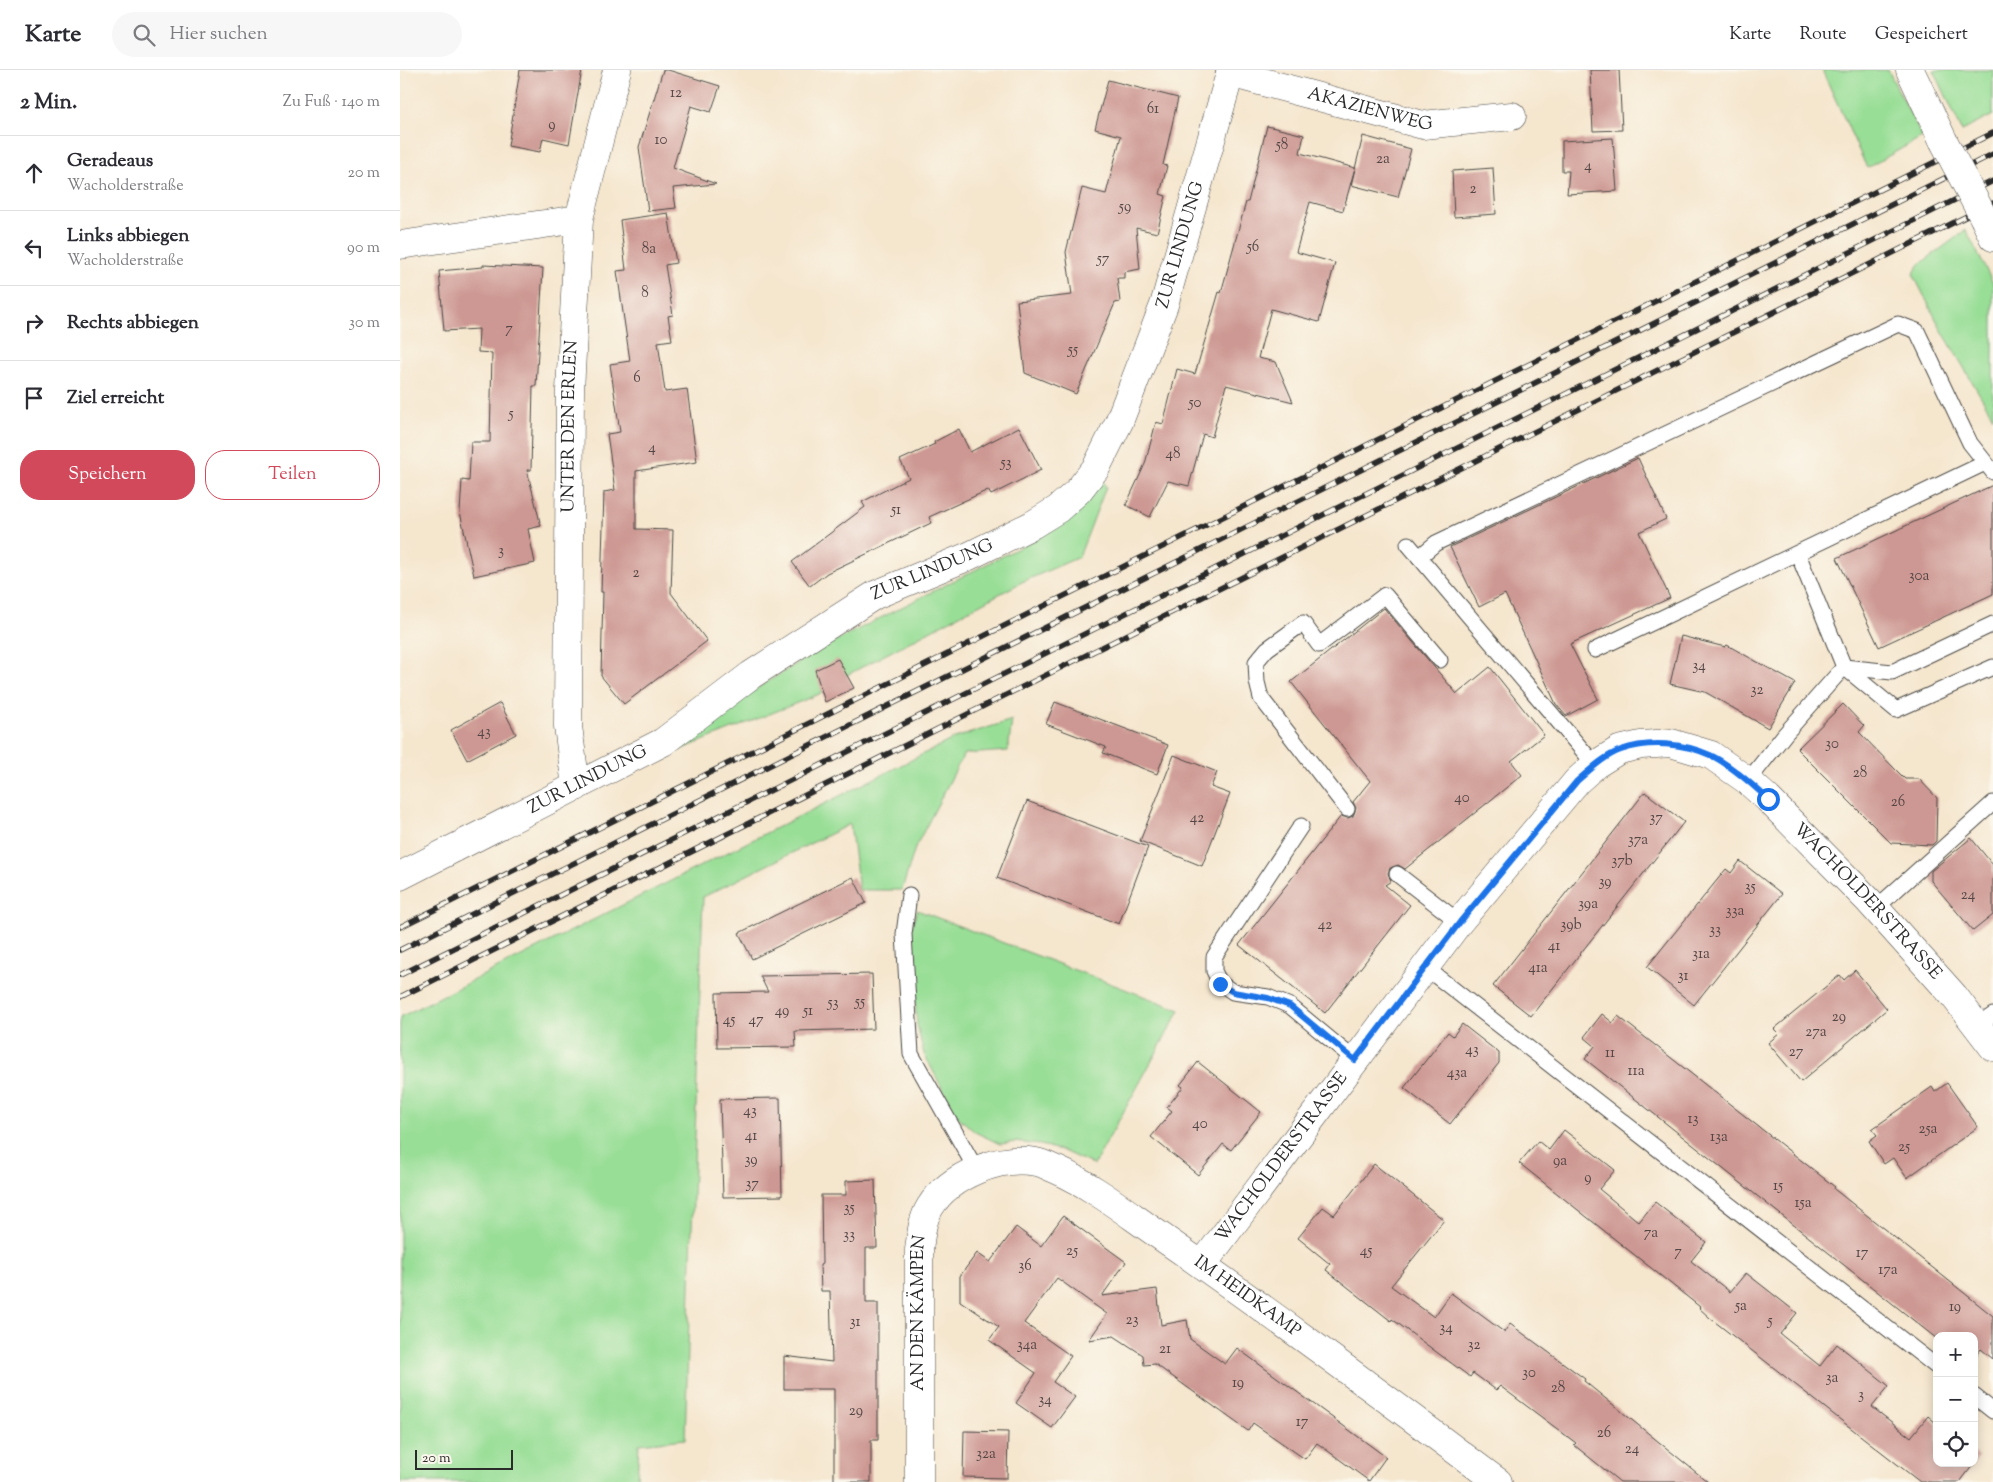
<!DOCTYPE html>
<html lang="de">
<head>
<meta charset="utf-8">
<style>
  body { margin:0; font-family:"Sorts Mill Goudy",serif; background:#f7f7f7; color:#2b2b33 }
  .controls { position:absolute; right:15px; bottom:15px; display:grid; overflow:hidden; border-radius:10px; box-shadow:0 2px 12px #0003 }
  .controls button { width:45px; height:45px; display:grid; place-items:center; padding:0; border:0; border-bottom:1px solid #e1e1e2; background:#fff; color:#2b2b33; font:25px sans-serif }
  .scale { position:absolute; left:15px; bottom:12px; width:98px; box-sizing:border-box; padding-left:5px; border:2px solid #2b2b2b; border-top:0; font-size:14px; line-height:18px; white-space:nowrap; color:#2b2b2b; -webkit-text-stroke:4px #fbf7ec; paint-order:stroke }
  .stop { position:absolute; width:15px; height:15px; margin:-11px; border:4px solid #1a73e8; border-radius:50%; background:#fff }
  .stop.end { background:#1a73e8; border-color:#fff; box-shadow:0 1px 5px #0008 }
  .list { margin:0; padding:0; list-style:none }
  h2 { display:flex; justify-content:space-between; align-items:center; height:65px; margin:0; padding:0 20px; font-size:21px }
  h2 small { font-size:16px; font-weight:400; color:#7c7c81 }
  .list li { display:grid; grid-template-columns:32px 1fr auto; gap:15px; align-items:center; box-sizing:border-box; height:75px; padding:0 20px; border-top:1px solid #e1e1e2 }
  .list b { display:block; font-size:19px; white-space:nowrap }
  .list p { margin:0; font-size:16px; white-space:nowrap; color:#7c7c81 }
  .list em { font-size:16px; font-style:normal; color:#7c7c81 }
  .actions { display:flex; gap:10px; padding:15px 20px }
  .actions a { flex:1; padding:11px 0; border:1px solid #d1495b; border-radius:20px; text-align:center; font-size:18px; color:#d1495b }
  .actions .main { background:#d1495b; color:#fff }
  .icon { flex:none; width:28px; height:28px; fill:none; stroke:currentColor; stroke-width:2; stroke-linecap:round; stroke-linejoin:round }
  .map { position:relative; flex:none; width:1593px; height:1412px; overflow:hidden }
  header { display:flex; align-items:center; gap:30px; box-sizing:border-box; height:70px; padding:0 25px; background:#fff; border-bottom:1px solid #e1e1e2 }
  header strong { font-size:24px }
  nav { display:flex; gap:28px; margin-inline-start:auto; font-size:18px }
  .search { width:350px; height:45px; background:#f7f7f7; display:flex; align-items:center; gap:12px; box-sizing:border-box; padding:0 18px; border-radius:28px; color:#7c7c81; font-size:19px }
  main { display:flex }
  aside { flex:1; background:#fff }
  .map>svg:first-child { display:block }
</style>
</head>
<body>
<header>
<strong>Karte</strong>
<div class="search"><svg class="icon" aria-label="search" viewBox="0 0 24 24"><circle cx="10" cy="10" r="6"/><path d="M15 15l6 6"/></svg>Hier suchen</div>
<nav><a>Karte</a><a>Route</a><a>Gespeichert</a></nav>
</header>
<main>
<aside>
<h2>2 Min.<small>Zu Fuß · 140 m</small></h2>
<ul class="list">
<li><svg class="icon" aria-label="ahead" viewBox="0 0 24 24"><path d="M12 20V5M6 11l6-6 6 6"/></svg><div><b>Geradeaus</b><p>Wacholderstraße</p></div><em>20 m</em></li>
<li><svg class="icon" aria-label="left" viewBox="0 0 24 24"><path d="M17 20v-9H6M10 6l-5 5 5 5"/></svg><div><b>Links abbiegen</b><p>Wacholderstraße</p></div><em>90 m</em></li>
<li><svg class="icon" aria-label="right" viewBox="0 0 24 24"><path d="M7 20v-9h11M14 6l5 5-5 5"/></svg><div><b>Rechts abbiegen</b></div><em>30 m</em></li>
<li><svg class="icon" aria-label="arrive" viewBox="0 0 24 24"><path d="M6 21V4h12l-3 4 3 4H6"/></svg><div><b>Ziel erreicht</b></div></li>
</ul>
<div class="actions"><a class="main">Speichern</a><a>Teilen</a></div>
</aside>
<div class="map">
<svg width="1593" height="1412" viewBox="0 0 1593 1412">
  <rect width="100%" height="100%" fill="#fbf7ec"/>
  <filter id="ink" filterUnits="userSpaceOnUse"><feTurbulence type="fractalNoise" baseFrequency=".02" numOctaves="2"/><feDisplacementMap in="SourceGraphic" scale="10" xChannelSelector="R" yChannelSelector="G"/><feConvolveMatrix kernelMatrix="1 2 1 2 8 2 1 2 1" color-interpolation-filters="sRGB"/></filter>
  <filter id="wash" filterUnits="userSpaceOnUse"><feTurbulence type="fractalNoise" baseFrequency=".0096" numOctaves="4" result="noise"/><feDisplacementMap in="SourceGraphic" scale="20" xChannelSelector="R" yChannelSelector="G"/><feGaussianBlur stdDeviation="1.12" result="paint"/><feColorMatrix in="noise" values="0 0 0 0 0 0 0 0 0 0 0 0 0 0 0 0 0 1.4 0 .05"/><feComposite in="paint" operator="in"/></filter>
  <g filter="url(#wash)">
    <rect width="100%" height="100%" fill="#f5e6ce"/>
    <g fill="#98de96" stroke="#628460">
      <polygon points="1422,0 1488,0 1522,67 1467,98"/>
      <polygon points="1534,0 1593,0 1593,45 1562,61"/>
      <polygon points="1566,160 1593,213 1593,347 1541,259 1513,204 1520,194"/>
      <polygon points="700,407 706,417 679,487 622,512 447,605 422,623 265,686 362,615 429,574 638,468 666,451"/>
      <polygon points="612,650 608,681 564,684 515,778 502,820 459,820 450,754 303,827 285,1369 239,1374 237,1412 0,1412 0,947 555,668"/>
      <polygon points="517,840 780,940 694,1095 663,1081 641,1075 615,1072 600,1074 575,1062 557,1046 524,984 517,955 510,864"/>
    </g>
    <g id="blocks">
      <g fill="#cd9893">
        <polygon points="120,0 182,0 169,74 143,68 140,82 108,76"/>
        <polygon points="263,0 268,0 320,16 311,42 291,36 273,98 316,114 273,118 276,138 248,141 239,77"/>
        <polygon points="1190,0 1219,0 1222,60 1193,61"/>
        <polygon points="708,10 778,28 763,95 767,96 760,124 766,126 757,163 736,158 740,199 724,202 724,208 717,208 720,232 715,233 676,324 625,303 617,231 672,225 666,182 682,118 706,124 721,66 695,59"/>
        <polygon points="867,56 904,65 900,83 955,98 943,141 910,132 896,182 935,193 919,252 871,239 858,288 876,292 893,332 826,315 812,367 803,364 789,416 768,411 750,447 726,435 745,394 756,352 763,354 777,299 795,304 819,222 821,223 846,132 848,132"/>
        <polygon points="963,66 1011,79 998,127 951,115"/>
        <polygon points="1213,68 1217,121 1167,124 1169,101 1162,101 1162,71"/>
        <polygon points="1093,98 1096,144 1054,147 1052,101"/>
        <polygon points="268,143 276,193 265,195 273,245 268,246 272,270 258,272 265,322 287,319 297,392 236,401 236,459 273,460 271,523 307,571 224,634 201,606 203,522 201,522 204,422 215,420 207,364 220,362 210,294 230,291 217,201 226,200 220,150"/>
        <polygon points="83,195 143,198 136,316 133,316 131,400 127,400 141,456 128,459 135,493 74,506 60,442 62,410 69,411 71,372 90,372 92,283 78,282 79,259 44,261 39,201 83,197"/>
        <polygon points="619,357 641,400 591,425 588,420 529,447 531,453 427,503 410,516 392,492 465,437 462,432 509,408 500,390 535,374 534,372 559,359 570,382"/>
        <polygon points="1238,388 1266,449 1239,462 1270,528 1170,574 1198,629 1166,646 1156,634 1105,524 1079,537 1050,477"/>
        <polygon points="1593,415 1593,524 1479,577 1437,488"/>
        <polygon points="984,538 1057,624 1090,597 1144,665 1111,691 1122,705 1005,799 998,795 990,798 988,803 991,811 985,815 1010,835 925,943 839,875 941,746 948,748 953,746 956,738 953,732 970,711 891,612"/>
        <polygon points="1281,566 1325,577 1327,575 1395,613 1368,658 1305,622 1270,614"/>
        <polygon points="438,589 454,618 425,632 415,600"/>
        <polygon points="655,632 768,675 757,704 703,683 706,677 646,654"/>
        <polygon points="100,633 116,664 67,690 51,660"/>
        <polygon points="1443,634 1464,656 1459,662 1494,698 1505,709 1519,709 1537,728 1536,771 1532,775 1491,773 1397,679"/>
        <polygon points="774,685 817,702 811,717 830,724 802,796 740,771"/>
        <polygon points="1245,722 1284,752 1131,946 1093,916"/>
        <polygon points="627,731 748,777 719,854 597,808"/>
        <polygon points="1571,768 1593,795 1593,845 1573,861 1531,811 1531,801"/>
        <polygon points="1340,791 1382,824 1294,935 1247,897 1326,799 1331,803"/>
        <polygon points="453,807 466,833 352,889 339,863"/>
        <polygon points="1455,900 1487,939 1401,1012 1368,973 1379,964 1374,959 1440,905 1444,910"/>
        <polygon points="472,904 474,959 395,961 396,977 317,978 316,923 368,922 360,906"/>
        <polygon points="1202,944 1213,953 1218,946 1435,1117 1434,1119 1593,1246 1593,1289 1581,1279 1574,1288 1574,1266 1537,1266 1537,1269 1185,989 1195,976 1184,967"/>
        <polygon points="1062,954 1099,983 1099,993 1050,1054 1004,1018 1048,962 1053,966"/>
        <polygon points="798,992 861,1042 831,1080 823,1074 798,1105 751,1067 772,1041 767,1037 783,1017 780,1015"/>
        <polygon points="1547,1013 1578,1057 1507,1108 1493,1088 1484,1094 1469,1071 1477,1065 1472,1059 1532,1017 1535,1022"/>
        <polygon points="380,1028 382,1126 323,1127 320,1029"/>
        <polygon points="1164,1060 1215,1100 1199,1119 1239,1152 1255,1132 1306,1172 1291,1191 1330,1222 1346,1203 1397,1243 1380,1264 1420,1296 1437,1274 1489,1316 1472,1337 1511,1367 1528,1346 1537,1354 1537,1393 1574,1393 1574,1383 1579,1387 1560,1412 1520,1412 1310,1248 1299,1238 1300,1237 1119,1093 1138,1071 1149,1080"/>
        <polygon points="974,1094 1044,1150 991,1216 1034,1247 1051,1223 1104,1262 1110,1254 1185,1309 1184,1311 1308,1412 1220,1412 1174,1375 1176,1373 1100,1316 1096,1320 1073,1303 1070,1307 992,1249 991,1251 926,1200 930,1194 898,1168 923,1137 934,1145"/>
        <polygon points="475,1110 477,1178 466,1178 466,1233 478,1233 478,1370 471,1370 471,1412 434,1412 434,1319 384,1319 384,1286 432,1292 430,1221 421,1221 420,1195 422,1194 421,1125 446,1125 446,1111"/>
        <polygon points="663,1146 726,1192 702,1226 757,1219 761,1255 787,1250 790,1269 825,1294 837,1278 986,1387 969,1411 917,1373 905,1389 853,1353 848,1361 755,1294 744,1295 743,1285 714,1266 689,1270 707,1244 657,1208 624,1253 671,1286 653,1312 675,1327 652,1358 616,1333 636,1303 589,1270 599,1257 560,1231 560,1206 577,1183 590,1192 616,1157 641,1176"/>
        <polygon points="564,1361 608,1362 607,1408 563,1407"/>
      </g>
    </g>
  </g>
  <g filter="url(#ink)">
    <use href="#blocks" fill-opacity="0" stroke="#494743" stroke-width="1"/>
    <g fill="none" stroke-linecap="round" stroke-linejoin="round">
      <defs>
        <g id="lane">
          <polyline points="1008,474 1195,695"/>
          <polyline points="1019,487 1036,473 1498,254 1517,261 1570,373 1593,402"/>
          <polyline points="1195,580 1585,393"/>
          <polyline points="1444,597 1496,640 1593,597"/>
          <polyline points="1444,597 1492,602 1593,554"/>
          <polyline points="1348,711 1385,664 1444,597 1398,484"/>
          <polyline points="947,739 861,628 857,612 856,592 867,579 903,553 919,575 985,525 1040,590"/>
          <polyline points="901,756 814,887 814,901 820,913 833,922 868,927 890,936 955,990"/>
          <polyline points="997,804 1059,852"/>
          <polyline points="509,825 504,864 511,984 577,1101"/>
          <polyline points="1476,838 1593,733"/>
          <polyline points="1026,898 1537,1297"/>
          <polyline points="1578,955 1593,945"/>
          <polyline points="1574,1326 1593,1341"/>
        </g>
        <g id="street">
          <polyline points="1510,0 1543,70"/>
          <path id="s1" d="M 830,3 L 1023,55 L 1112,46"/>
          <polyline points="1585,150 1593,167"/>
          <polyline points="0,175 179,149"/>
          <path id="s2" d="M 176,717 L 168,656 L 170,321 L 179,149 L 217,0"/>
          <path id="s3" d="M 0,806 L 263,672 L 351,605 L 475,525 L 569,486 L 632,455 L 658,439 L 678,421 L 696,398 L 719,352 L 764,235 L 831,0"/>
          <path id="s4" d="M 802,1195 L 1059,852 L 1177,711 L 1195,695 L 1219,680 L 1241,675 L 1271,673 L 1311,685 L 1348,711 L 1368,729 L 1468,830 L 1554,926 L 1593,977"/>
          <path id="s5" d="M 519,1412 L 519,1180 C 521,1165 522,1150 530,1137 C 550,1105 600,1085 636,1092 C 643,1093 651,1098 657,1100 C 693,1116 724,1141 756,1163 C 872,1243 985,1328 1098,1412"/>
        </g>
      </defs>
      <use href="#lane" stroke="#494743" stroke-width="17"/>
      <use href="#street" stroke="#494743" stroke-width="29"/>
      <use href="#lane" stroke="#fff" stroke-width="15"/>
      <use href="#street" stroke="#fff" stroke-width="28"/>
      <defs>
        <g id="rail">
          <polyline points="0,857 1593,63"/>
          <polyline points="0,880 1593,84"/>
          <polyline points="0,905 1593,111"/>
          <polyline points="0,927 1593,133"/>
        </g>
      </defs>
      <use href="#rail" stroke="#2b2b2b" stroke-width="5.5"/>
      <use href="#rail" stroke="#fbf7ec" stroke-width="4" stroke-dasharray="11" stroke-linecap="butt"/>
      <defs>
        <polyline id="street-bridge" points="1543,70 1585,150"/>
      </defs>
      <use href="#street-bridge" stroke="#494743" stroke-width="29" stroke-linecap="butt"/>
      <use href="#street-bridge" stroke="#fff" stroke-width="28"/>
    </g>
  </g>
  <g fill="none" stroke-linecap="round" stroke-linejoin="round" filter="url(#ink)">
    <path stroke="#1a73e8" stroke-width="6" d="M 820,914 L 833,922 L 868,928 L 890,936 L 955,990 L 1060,852 L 1177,711 C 1190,700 1204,686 1221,680 C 1249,670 1283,673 1310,685 C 1328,693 1354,716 1368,729"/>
  </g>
  <g text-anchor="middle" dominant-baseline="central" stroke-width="5" stroke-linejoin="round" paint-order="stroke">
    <g font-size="15" fill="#544645">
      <text x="276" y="23">12</text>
      <text x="753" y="39">61</text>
      <text x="152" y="55">9</text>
      <text x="261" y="70">10</text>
      <text x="882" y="75">58</text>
      <text x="983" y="89">2a</text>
      <text x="1188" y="96">4</text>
      <text x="1073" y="119">2</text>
      <text x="725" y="137">59</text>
      <text x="853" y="177">56</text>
      <text x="249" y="179">8a</text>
      <text x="703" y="189">57</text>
      <text x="245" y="223">8</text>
      <text x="109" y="259">7</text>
      <text x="673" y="280">55</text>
      <text x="237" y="308">6</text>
      <text x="795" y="333">50</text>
      <text x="111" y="344">5</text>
      <text x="252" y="378">4</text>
      <text x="773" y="384">48</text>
      <text x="606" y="393">53</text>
      <text x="496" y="440">51</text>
      <text x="101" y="481">3</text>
      <text x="236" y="503">2</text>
      <text x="1519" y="506">30a</text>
      <text x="1299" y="596">34</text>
      <text x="1357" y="620">32</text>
      <text x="84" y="662">43</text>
      <text x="1432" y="674">30</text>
      <text x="1460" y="703">28</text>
      <text x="1062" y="728">40</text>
      <text x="1498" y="732">26</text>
      <text x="797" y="748">42</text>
      <text x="1256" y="748">37</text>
      <text x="1238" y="770">37a</text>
      <text x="1222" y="791">37b</text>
      <text x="1205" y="812">39</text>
      <text x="1350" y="817">35</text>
      <text x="1568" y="825">24</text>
      <text x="1188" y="834">39a</text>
      <text x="1335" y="841">33a</text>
      <text x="925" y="855">42</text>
      <text x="1171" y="855">39b</text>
      <text x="1315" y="860">33</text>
      <text x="1154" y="876">41</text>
      <text x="1301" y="884">31a</text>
      <text x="1138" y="898">41a</text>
      <text x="1283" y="906">31</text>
      <text x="460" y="932">55</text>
      <text x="433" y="933">53</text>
      <text x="382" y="941">49</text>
      <text x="408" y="941">51</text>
      <text x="1439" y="947">29</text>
      <text x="329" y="950">45</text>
      <text x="356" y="950">47</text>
      <text x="1416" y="962">27a</text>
      <text x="1072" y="980">43</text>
      <text x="1396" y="982">27</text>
      <text x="1210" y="983">11</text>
      <text x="1236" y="1001">11a</text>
      <text x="1057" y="1003">43a</text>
      <text x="350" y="1041">43</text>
      <text x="1293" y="1049">13</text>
      <text x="800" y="1054">40</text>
      <text x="1528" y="1059">25a</text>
      <text x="351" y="1066">41</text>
      <text x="1319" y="1067">13a</text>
      <text x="1504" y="1077">25</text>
      <text x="351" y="1090">39</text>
      <text x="1160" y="1091">9a</text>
      <text x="1188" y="1108">9</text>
      <text x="352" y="1114">37</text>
      <text x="1378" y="1116">15</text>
      <text x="1403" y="1133">15a</text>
      <text x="449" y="1138">35</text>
      <text x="1251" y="1163">7a</text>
      <text x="449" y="1165">33</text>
      <text x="672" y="1181">25</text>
      <text x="966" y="1181">45</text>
      <text x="1278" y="1182">7</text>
      <text x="1462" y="1183">17</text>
      <text x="625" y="1196">36</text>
      <text x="1488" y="1200">17a</text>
      <text x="1341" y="1236">5a</text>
      <text x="1555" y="1237">19</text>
      <text x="732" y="1250">23</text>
      <text x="1370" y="1251">5</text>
      <text x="455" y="1252">31</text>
      <text x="1046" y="1258">34</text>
      <text x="627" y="1275">34a</text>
      <text x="1074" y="1275">32</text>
      <text x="765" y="1279">21</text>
      <text x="1129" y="1303">30</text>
      <text x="1432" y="1308">3a</text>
      <text x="838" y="1313">19</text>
      <text x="1158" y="1318">28</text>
      <text x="1461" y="1325">3</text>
      <text x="645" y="1330">34</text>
      <text x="456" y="1341">29</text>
      <text x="902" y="1352">17</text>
      <text x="1204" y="1363">26</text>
      <text x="1232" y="1379">24</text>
      <text x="586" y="1384">32a</text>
    </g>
    <g font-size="18" fill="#2b2b2b" stroke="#fbf7ec">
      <text stroke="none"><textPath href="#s1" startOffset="145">AKAZIENWEG</textPath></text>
      <text stroke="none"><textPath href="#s3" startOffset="1051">ZUR LINDUNG</textPath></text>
      <text stroke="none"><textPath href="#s2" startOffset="361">UNTER DEN ERLEN</textPath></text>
      <text stroke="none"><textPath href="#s3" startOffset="616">ZUR LINDUNG</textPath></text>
      <text stroke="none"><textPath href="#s3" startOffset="211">ZUR LINDUNG</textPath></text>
      <text stroke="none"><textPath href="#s4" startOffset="974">WACHOLDERSTRASSE</textPath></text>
      <text stroke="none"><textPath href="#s4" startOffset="134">WACHOLDERSTRASSE</textPath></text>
      <text stroke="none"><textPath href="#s5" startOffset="649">IM HEIDKAMP</textPath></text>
      <text stroke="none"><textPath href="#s5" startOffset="169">AN DEN KÄMPEN</textPath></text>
    </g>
  </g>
</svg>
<div class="controls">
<button>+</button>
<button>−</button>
<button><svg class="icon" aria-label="locate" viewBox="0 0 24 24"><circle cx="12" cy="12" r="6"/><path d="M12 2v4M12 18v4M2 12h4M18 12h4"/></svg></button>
</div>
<div class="scale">20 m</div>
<div class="stop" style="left:1368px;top:729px"></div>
<div class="stop end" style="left:820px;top:914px"></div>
</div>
</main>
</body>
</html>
